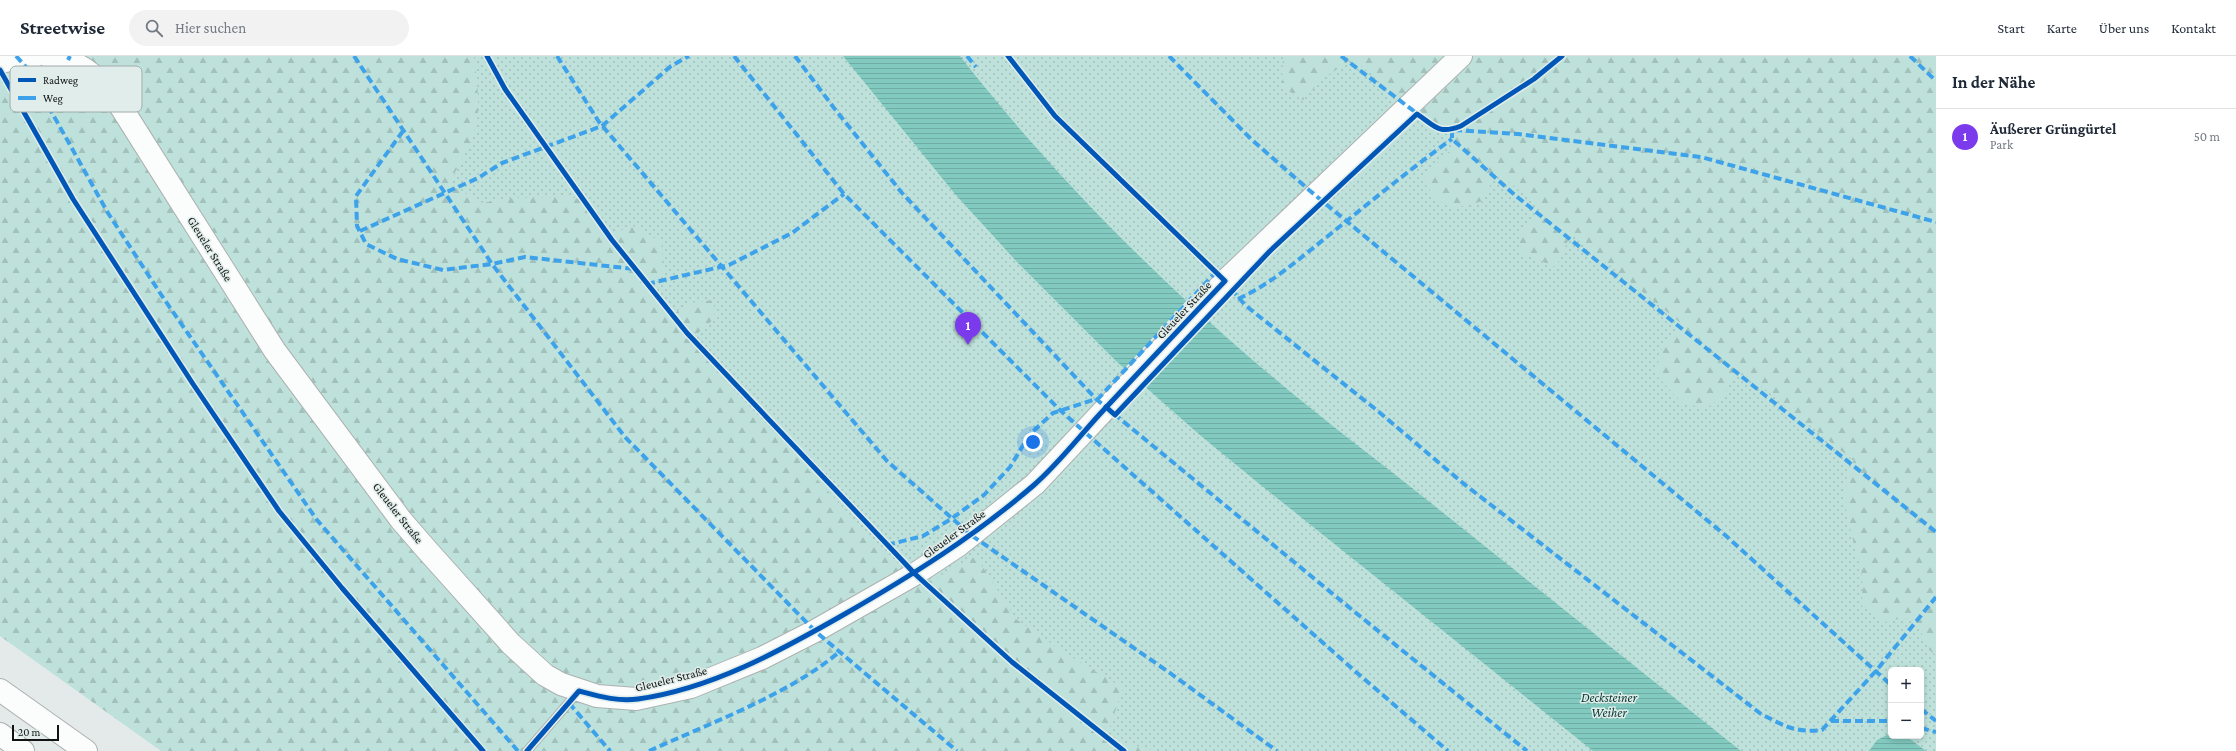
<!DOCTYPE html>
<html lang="de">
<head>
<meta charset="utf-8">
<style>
  body { margin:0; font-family:"Crimson Pro",serif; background:#f2f2f3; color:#1f2937 }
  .controls { position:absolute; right:12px; bottom:12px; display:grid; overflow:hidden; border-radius:6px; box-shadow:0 2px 6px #0003 }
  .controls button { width:36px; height:36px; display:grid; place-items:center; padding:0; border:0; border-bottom:1px solid #e0e1e3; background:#fff; color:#1f2937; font:20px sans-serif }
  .scale { position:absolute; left:12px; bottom:10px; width:47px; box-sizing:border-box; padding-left:4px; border:2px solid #101413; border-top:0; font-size:11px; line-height:14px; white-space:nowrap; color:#101413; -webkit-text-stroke:3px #e1edea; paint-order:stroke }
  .you { position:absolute; left:1033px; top:386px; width:14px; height:14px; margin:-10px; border:3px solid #fff; border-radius:50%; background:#1a73e8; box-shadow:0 0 0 6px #1a73e833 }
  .badge { display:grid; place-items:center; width:26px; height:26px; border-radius:50%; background:#7c3aed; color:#fff; font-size:13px; font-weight:700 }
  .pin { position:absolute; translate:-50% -33px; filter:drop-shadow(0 1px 2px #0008) }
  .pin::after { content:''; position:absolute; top:21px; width:14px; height:12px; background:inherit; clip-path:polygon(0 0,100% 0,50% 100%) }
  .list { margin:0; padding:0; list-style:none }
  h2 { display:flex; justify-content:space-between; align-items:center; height:52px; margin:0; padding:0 16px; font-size:17px }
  h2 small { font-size:13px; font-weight:400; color:#747a83 }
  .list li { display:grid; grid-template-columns:26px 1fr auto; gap:12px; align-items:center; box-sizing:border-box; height:56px; padding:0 16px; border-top:1px solid #e0e1e3 }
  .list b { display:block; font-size:15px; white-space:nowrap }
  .list p { margin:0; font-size:13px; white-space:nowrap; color:#747a83 }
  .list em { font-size:13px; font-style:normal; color:#747a83 }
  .icon { flex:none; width:22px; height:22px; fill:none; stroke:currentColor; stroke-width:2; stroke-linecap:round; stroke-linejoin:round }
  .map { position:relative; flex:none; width:1936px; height:695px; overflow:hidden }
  header { display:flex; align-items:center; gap:24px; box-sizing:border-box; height:56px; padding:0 20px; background:#fff; border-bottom:1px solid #e0e1e3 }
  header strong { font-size:19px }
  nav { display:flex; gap:22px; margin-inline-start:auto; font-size:14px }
  .search { width:280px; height:36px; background:#f2f2f3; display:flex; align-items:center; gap:10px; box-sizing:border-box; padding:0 14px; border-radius:22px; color:#747a83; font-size:15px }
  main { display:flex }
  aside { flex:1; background:#fff }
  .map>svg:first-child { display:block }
</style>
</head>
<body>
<header>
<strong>Streetwise</strong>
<div class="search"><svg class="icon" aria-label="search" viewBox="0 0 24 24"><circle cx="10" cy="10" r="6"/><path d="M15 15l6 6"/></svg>Hier suchen</div>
<nav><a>Start</a><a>Karte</a><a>Über uns</a><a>Kontakt</a></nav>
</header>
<main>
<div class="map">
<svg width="1936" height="695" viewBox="0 0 1936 695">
  <defs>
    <pattern id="green-dots" width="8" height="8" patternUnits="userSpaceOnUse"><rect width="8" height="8" fill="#bee2db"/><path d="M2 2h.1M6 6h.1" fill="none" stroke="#a2c1bb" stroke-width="1.8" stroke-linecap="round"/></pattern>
    <pattern id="forest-firs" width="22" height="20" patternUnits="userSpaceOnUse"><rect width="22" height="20" fill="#bee2db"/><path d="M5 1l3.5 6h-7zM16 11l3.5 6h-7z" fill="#a2c1bb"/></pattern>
    <pattern id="water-rules" width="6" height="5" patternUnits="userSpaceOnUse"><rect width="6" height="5" fill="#82cac0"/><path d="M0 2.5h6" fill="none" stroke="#6fada4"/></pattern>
  </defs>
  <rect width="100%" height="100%" fill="#e4eae9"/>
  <path fill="url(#green-dots)" fill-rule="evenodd" d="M 0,0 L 1936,0 L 1936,695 L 162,695 ZM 1891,614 L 1921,614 L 1921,680 L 1891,680 Z"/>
  <g fill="url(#forest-firs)">
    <path d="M 0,0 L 474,0 C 476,20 481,49 476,69 C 472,90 458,109 449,128 L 482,147 L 513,142 L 568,141 L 586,144 L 611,180 L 631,169 L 661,186 L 665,219 L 651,227 L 673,258 L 690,247 L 713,244 L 715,262 L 689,285 L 903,516 L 932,525 L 975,499 L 1016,563 L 1065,597 L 1123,632 L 1106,683 L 1156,695 L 161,695 L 0,580 Z"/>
    <path d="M 1283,0 L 1936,0 L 1936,599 C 1922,592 1925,568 1908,563 C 1902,561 1890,565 1883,566 L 1862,550 C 1862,540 1863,529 1862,519 C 1856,484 1832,438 1854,405 L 1740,313 L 1735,318 L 1724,339 L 1707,352 L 1682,347 L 1656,319 L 1660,296 L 1682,268 L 1571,178 L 1556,211 L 1521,197 L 1519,177 L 1542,154 L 1500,118 L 1492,125 L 1483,145 C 1448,155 1445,155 1423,125 L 1437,107 L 1459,86 L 1352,3 L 1324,22 L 1303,44 L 1282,31 Z"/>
  </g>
  <g fill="url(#water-rules)">
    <path d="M 843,0 L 960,0 C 1045,109 1143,209 1248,300 C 1310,354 1376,403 1441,455 C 1541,535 1641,615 1741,695 L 1593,695 L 1257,426 L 1201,380 L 1117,306 L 1016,205 L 955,138 Z"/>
    <polygon points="1891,677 1891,680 1906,680 1926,695 1869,695 1877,684"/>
  </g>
  <polygon fill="#e4eae9" points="1188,243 1209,262 1144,333 1123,314"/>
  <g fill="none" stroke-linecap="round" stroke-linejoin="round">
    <defs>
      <polyline id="lane" points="527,695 578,636"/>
      <g id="secondary">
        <path d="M 48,0 C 77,3 95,19 114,40 L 275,295 L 401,464 L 427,494 L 511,588 L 545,619 L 561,628 L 597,640 L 636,643 L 691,631 L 762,602 L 815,575 L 915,518 L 959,489 L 1035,428 L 1225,225 L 1461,0"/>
        <polyline points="0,6 35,0"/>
      </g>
      <g id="highway">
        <polyline points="0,634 86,695"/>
        <polyline points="0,678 23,695"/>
      </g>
    </defs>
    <use href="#lane" stroke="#acb1b0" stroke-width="10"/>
    <use href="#secondary" stroke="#acb1b0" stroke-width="24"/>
    <use href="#highway" stroke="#acb1b0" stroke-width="24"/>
    <use href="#lane" stroke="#fbfcfc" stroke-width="8"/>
    <use href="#secondary" stroke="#fbfcfc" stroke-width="22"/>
    <use href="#highway" stroke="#fbfcfc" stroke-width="22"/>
    <g stroke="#3da2ea" stroke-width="4" stroke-dasharray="8 4" stroke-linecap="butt">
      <polyline points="16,0 27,12 108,157 162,240 317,464 518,695"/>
      <polyline points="354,0 492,208 625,381 815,575 957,695"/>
      <polyline points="557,0 599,66 887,405 971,479 1170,617 1277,695"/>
      <polyline points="734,0 844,138 1061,355 1356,616 1448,695"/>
      <polyline points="795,0 834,52 902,137 1096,343 1356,557 1527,695"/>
      <polyline points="967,0 976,11"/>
      <polyline points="1169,0 1251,83 1309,134 1725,479 1891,629"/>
      <polyline points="1341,0 1419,59"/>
      <polyline points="1910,0 1936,25"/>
      <polyline points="68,4 70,0"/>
      <polyline points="1452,74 1452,83 1516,140 1936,476"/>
      <polyline points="1454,74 1518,78 1701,101 1936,166"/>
      <polyline points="403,75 356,140 357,170 366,188 397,203 443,214 492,208 525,201 634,213"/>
      <polyline points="360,175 478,122 502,107 602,70 671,10 689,0"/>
      <polyline points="647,228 729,209 792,177 844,138"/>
      <path d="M 1231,233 L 1245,249 L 1379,356 L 1464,428 L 1761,658 C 1785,670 1795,677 1822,674 L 1875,616 L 1936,541"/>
      <path d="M 1238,243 C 1271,228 1299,203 1328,180 C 1369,147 1409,114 1452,83"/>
      <polyline points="1097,344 1215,217"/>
      <polyline points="887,489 923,480 951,463 984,439 1010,411 1030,378 1053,357 1096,343"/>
      <polyline points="569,647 610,695"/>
      <polyline points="1921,653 1936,665"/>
      <polyline points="1831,665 1891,665"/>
      <polyline points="1921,672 1936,676"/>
      <path d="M 649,695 C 708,668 790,638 839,596"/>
    </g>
    <defs>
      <g id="cycleway">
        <polyline points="487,0 505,33 612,184 687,277 915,518 1012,606 1124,695"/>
        <polyline points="0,14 73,143 193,328 279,455 342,532 483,695"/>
        <path d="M 1106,351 L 1115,359 L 1270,195 L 1417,58 C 1435,70 1438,79 1461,70 L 1534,23 L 1562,0"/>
        <path d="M 527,695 L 579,635 C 598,640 618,646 638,643 C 711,633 780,595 843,559 C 911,520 975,480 1034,429 C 1058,408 1078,382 1099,359 C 1141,314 1183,269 1225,225 L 1055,60 L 1008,0"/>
      </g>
    </defs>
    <use href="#cycleway" stroke="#e1edea" stroke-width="8"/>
    <use href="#cycleway" stroke="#0057b8" stroke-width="5"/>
  </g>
  <g text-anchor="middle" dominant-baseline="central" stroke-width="3" stroke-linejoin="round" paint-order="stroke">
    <g font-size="12" fill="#101413" stroke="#e1edea">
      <text transform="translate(210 193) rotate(58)">Gleueler Straße</text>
      <text transform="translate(1184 254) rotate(-47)">Gleueler Straße</text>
      <text transform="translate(398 457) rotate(52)">Gleueler Straße</text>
      <text transform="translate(954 478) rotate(-36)">Gleueler Straße</text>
      <text transform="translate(671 623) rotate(-14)">Gleueler Straße</text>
    </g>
    <g font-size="13" font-style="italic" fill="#073832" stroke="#e1edea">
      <text x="1609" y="641">Decksteiner<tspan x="1609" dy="15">Weiher</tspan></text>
    </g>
  </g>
  <rect x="10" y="10" width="132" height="46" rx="6" fill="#e1edea" stroke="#a2acaa" stroke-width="1"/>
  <rect x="18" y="22" width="18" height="4" fill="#0057b8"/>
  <rect x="18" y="40" width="18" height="4" fill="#3da2ea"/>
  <g font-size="11" fill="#101413">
    <text x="43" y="28">Radweg</text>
    <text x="43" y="46">Weg</text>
  </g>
</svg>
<div class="controls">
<button>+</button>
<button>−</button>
</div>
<div class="scale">20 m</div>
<div class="you"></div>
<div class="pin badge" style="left:968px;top:289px">1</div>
</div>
<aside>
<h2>In der Nähe<small></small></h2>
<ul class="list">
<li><span class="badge">1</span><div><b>Äußerer Grüngürtel</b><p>Park</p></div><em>50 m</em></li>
</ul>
</aside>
</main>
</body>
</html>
